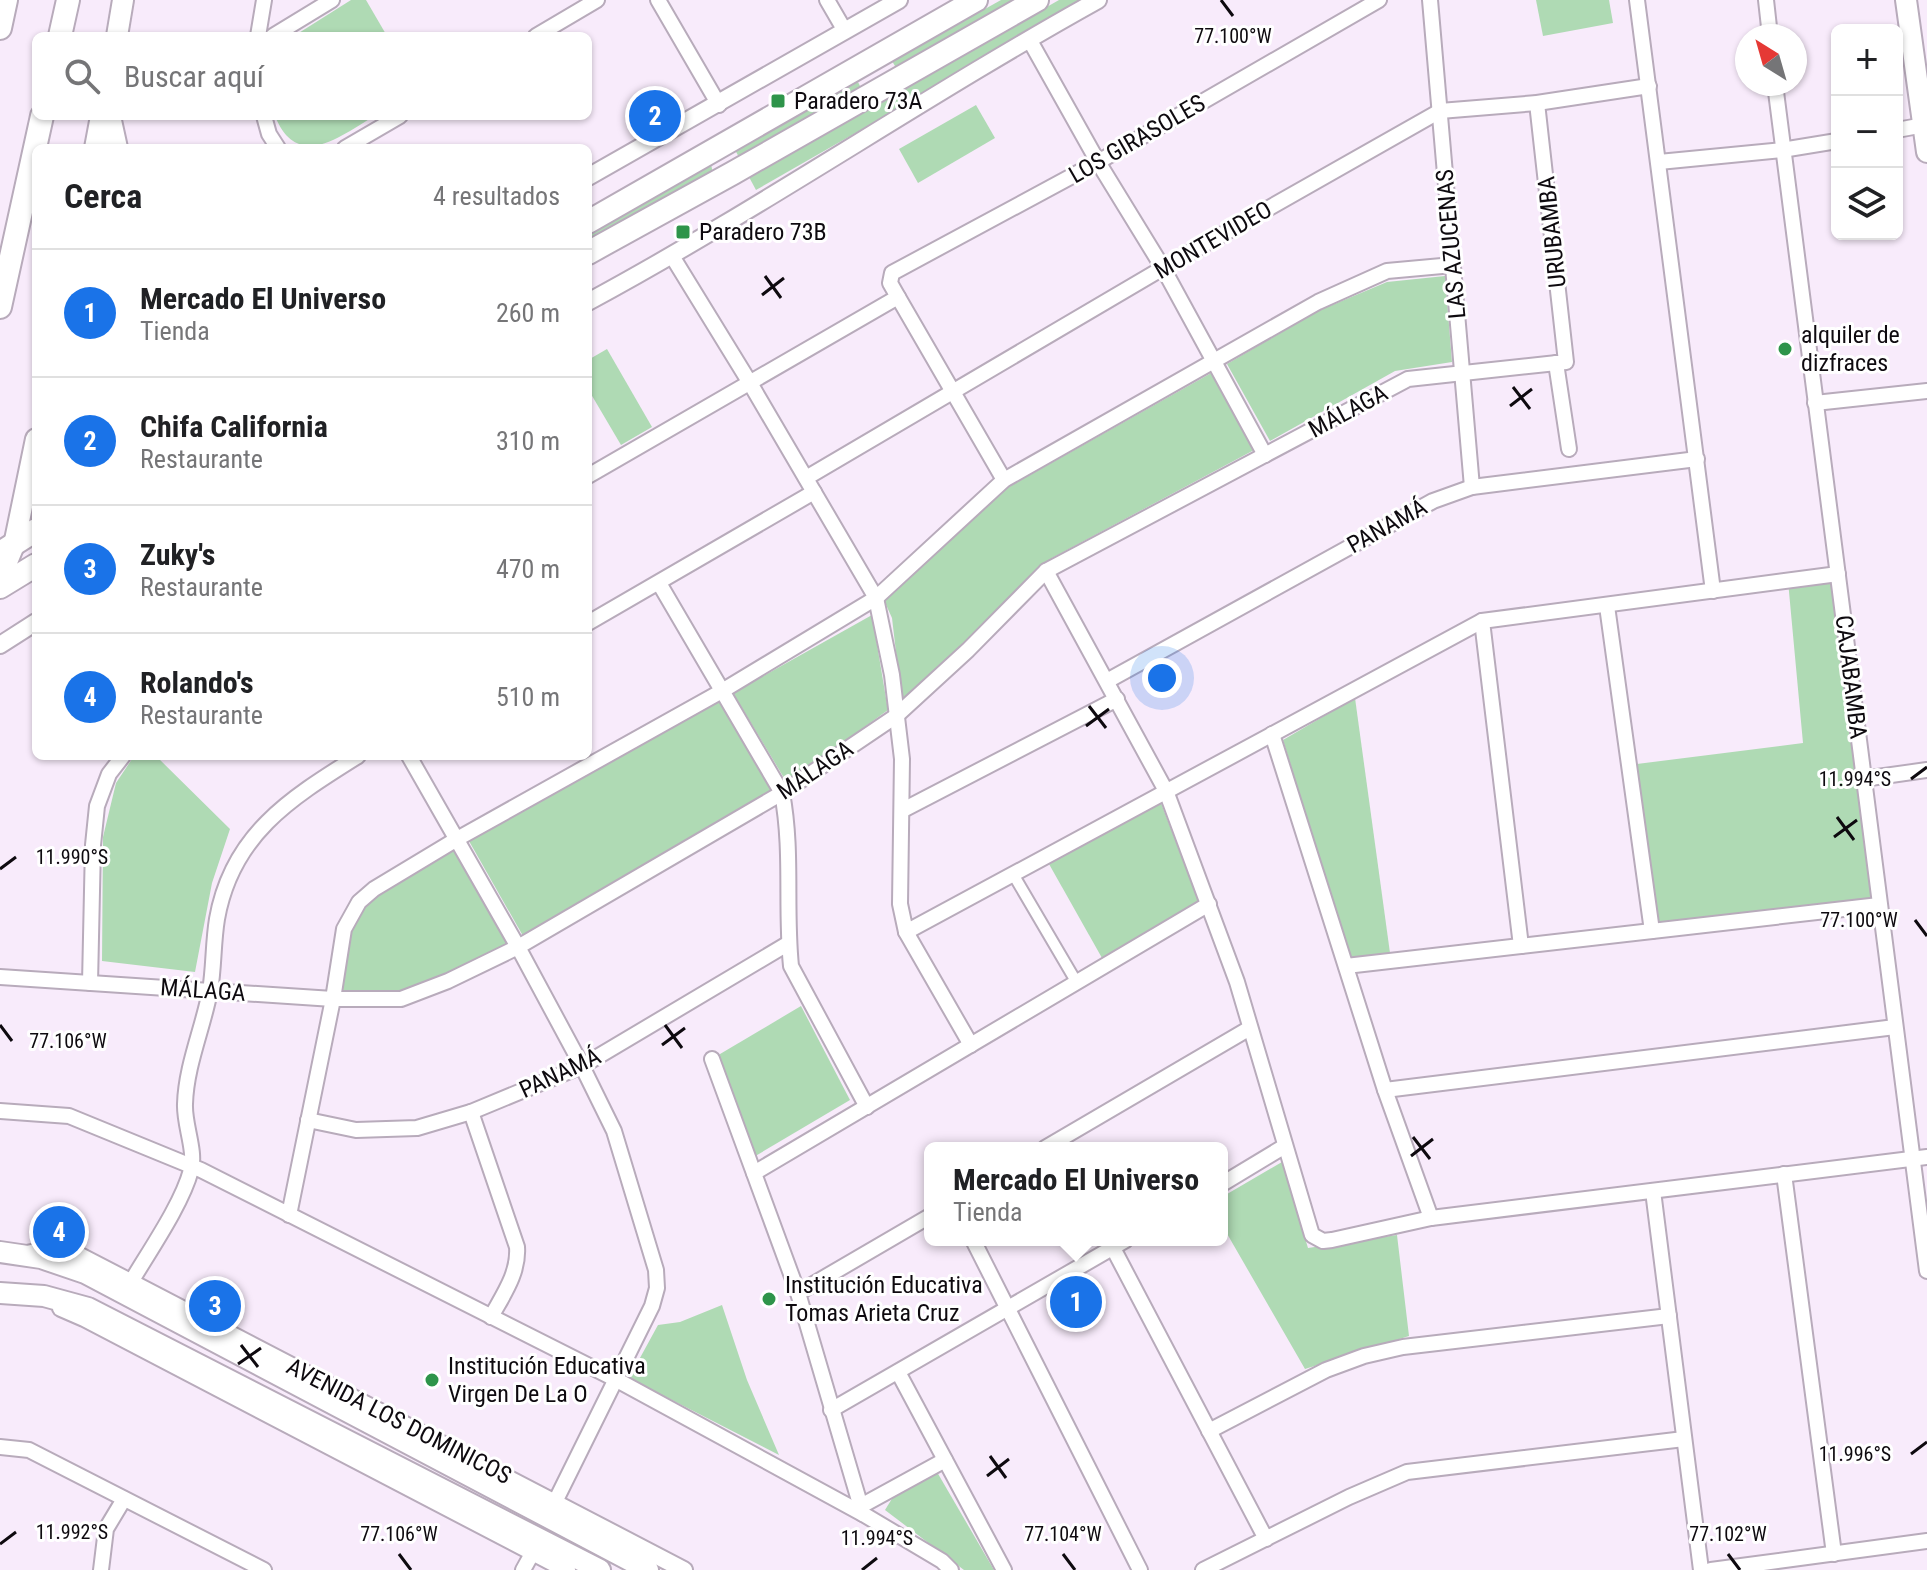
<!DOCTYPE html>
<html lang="es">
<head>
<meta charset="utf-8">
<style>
  body { margin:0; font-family:"Roboto Condensed",sans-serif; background:#f6f6f6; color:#202124 }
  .controls { position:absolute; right:24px; top:24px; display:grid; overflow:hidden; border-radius:12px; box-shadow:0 2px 6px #0004 }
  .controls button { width:72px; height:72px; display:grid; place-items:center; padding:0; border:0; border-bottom:2px solid #e0e0e0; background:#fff; color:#202124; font:40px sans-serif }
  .compass { position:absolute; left:1735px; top:24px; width:72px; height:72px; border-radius:50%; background:#fff; box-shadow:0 2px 6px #0004; rotate:323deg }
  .you { position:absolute; left:1162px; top:678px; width:28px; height:28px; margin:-20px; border:6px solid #fff; border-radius:50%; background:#1a73e8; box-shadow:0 0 0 12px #1a73e833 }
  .badge { display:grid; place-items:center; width:52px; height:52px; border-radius:50%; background:#1a73e8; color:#fff; font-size:26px; font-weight:700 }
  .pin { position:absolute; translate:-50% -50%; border:4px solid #fff; box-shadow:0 2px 8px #0006 }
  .popup { position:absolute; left:924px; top:1142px; width:304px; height:104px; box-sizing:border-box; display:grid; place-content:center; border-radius:12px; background:#fff; filter:drop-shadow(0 2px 6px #0005); font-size:26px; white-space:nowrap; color:#757577 }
  .popup b { font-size:30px; color:#202124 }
  .popup::after { content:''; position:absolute; left:50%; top:100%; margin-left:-16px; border:16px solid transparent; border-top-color:#fff }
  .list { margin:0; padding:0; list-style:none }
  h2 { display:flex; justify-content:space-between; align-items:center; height:104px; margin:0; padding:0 32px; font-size:34px }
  h2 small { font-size:26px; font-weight:400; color:#757577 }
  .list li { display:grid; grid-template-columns:52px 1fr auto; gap:24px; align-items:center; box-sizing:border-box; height:128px; padding:0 32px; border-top:2px solid #e0e0e0 }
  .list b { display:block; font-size:30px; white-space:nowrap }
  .list p { margin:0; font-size:26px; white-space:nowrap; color:#757577 }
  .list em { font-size:26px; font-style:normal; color:#757577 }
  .icon { flex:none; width:44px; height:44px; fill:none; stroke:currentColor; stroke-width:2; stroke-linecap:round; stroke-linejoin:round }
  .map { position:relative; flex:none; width:1927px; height:1570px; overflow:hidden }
  .search { position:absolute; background:#fff; box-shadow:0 2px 6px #0004; left:32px; top:32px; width:560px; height:88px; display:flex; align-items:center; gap:20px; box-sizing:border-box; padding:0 28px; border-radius:12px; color:#757577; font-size:30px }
  .panel { position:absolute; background:#fff; box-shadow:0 2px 6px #0004; left:32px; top:144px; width:560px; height:616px; border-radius:12px }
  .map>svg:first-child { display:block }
</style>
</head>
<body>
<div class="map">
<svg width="1927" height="1570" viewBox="0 0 1927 1570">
  <rect width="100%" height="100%" fill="#f8ebfb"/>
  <g fill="#afdab4">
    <polygon points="351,0 366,0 387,36 294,36"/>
    <polygon points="1001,0 1024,0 898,71 892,61"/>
    <polygon points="1059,0 1088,0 756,190 749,177"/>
    <polygon points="1536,0 1609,0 1613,23 1543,36"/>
    <polygon points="858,82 862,90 740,159 735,150"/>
    <polygon points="976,105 995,138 918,183 899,149"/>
    <path d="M 275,116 L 374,116 C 340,137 297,171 275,116 Z"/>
    <polygon points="711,164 713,174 588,246 588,234"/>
    <polygon points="1445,276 1452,362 1395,371 1270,441 1227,364 1318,311 1387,282"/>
    <polygon points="607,349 652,427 621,445 588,389 588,360"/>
    <polygon points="1213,372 1256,449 1052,558 1037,570 976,638 902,703 892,618 883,598 998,493"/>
    <polygon points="1838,574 1879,905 1652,931 1629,765 1803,743 1788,581"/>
    <polygon points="872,615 888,710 787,783 733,693"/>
    <polygon points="1355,698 1390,953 1350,959 1283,740"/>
    <polygon points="718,700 773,793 523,936 469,841"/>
    <polygon points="134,756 156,756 230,829 212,883 195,972 102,961 103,837 116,783"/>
    <polygon points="1161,803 1199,902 1102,958 1049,864"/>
    <path d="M 453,849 L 508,944 L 466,968 L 399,993 L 343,993 C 344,974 342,949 348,931 C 363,888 417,870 453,849 Z"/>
    <polygon points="801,1006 850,1100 752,1158 715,1057"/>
    <polygon points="1282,1162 1308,1248 1397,1235 1409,1336 1305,1369 1222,1225 1222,1197"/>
    <polygon points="722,1305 747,1380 779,1455 629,1378 658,1325 680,1322"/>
    <polygon points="937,1472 994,1570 964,1570 885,1510 893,1497"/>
  </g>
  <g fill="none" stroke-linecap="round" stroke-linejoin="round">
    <defs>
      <polyline id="pedestrian" points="1013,874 1077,983"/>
      <g id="minor">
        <polyline points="658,0 719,105"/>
        <polyline points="827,0 845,31"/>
        <polyline points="1430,0 1472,487"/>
        <polyline points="1637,0 1713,591"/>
        <polyline points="1766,0 1770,36"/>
        <polyline points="258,36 264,0"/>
        <polyline points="273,36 332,0"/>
        <polyline points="536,36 597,0"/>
        <polyline points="1029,39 1098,162 1163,268 1265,455"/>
        <polyline points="1775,84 1927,1271"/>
        <polyline points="264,116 269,134 278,148"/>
        <polyline points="1897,130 1924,125"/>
        <polyline points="345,148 400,116"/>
        <polyline points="1659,162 1782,150 1837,141"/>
        <polyline points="672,256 750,383 876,598 892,675 902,759 900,904 906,932 971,1045"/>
        <polyline points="1556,363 1569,449"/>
        <polyline points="1815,403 1927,391"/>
        <polyline points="588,476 898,297"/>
        <polyline points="806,478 1163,268 1440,111 1537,103 1649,86"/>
        <polyline points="1004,480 898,297 890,283 892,273 1098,162 1379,0"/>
        <polyline points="1046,571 1166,791 1237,982 1312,1235 1323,1241 1332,1240 1431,1218 1927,1157"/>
        <path d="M 659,583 L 782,793 C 793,851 785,908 791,966 L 867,1107"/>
        <polyline points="1607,606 1652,931"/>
        <polyline points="1482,621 1521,946"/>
        <polyline points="588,623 814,492"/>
        <polyline points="1107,681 1433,501 1472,487 1697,459"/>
        <polyline points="1272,734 1385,1090 1431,1218"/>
        <polyline points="409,756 518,947 582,1066 614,1131 656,1270 657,1288 652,1306 555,1502"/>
        <polyline points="1863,779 1927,770"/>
        <polyline points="903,810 1117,699"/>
        <polyline points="906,932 1482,621 1838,574"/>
        <polyline points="1346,966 1879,905"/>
        <polyline points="0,977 333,999 401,999 448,981 518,947 782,793 896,716 968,650 1046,571 1408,379 1566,362 1537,103"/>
        <polyline points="90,983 93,845 97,806 109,774 123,756"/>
        <polyline points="712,1059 798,1293 863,1514"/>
        <polyline points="1385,1090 1895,1027"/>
        <polyline points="0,1111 69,1116 201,1170 617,1380 863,1514 942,1561 951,1570"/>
        <path d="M 471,1112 L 517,1247 C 519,1273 503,1295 491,1317"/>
        <polyline points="308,1120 356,1130 417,1128 471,1112 582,1066 789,943"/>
        <polyline points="1045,1148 1250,1028"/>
        <polyline points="754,1173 1209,904"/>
        <polyline points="1784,1174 1834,1554"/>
        <polyline points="1222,1184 1285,1146"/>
        <polyline points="1653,1191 1701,1570"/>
        <polyline points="289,1215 333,999 344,929 359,902 374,889 457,839 722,691 876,598 1004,480 1318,302 1387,271 1453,265"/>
        <polyline points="973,1240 1140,1570"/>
        <polyline points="1113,1248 1266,1539"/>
        <path d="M 131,1282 C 150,1250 182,1204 191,1170 C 196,1150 184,1125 185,1104 C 186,1066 203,1028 210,991 C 214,968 213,943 217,919 C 232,834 291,798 358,756"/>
        <polyline points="798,1293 930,1216"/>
        <polyline points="898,1372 1004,1570"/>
        <polyline points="831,1410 1126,1240"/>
        <polyline points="1209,1431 1326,1370 1364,1356 1403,1347 1669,1316"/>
        <polyline points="0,1447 29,1450 264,1570"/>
        <polyline points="861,1506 945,1460"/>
        <polyline points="101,1570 106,1529 124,1499"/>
        <polyline points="523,1570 533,1552"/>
        <polyline points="1203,1570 1349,1497 1407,1472 1684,1439"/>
        <polyline points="1711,1570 1927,1541"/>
      </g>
      <g id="tertiary">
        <polyline points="588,177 899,0"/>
        <path d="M 588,302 C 762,208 925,96 1098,0"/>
        <polyline points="0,645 36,622"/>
        <polyline points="31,1253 65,1252 82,1257 684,1570"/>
        <polyline points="61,1308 84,1318 567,1570"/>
      </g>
      <g id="secondary">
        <polyline points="1906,0 1927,152"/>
        <polyline points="117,36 123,0"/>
        <polyline points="95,148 101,116"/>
        <polyline points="0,579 14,545 36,439"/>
        <polyline points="0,1252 41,1258 85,1273 648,1570"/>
        <polyline points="0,1293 44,1296 88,1308 600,1570"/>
      </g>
      <g id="primary">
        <polyline points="109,116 116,148"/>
        <polyline points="588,222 976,0"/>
        <polyline points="588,253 733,173 1037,0"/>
        <polyline points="0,553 36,530"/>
        <polyline points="0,587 36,565"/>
      </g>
      <g id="trunk">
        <polyline points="0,28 6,0"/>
        <polyline points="60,36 68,0"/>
        <polyline points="0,307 42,116"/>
      </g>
    </defs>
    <use href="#pedestrian" stroke="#b8abbb" stroke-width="14"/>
    <use href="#minor" stroke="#b8abbb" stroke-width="18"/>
    <use href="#tertiary" stroke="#b8abbb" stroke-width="20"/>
    <use href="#secondary" stroke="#b8abbb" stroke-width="24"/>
    <use href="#primary" stroke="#b8abbb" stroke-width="26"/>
    <use href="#trunk" stroke="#b8abbb" stroke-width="26"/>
    <use href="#pedestrian" stroke="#fff" stroke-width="10"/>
    <use href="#minor" stroke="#fff" stroke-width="14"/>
    <use href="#tertiary" stroke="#fff" stroke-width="16"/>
    <use href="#secondary" stroke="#fff" stroke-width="20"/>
    <use href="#primary" stroke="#fff" stroke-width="22"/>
    <use href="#trunk" stroke="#fff" stroke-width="22"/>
  </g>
  <path fill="none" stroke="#0e0a0f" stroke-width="3" d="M 1221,0 L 1233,16M 765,276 L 781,298M 762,295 L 784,278M 1513,387 L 1530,409M 1510,406 L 1532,389M 1089,706 L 1106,728M 1086,726 L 1109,709M 1911,779 L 1927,767M 1837,817 L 1854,840M 1834,837 L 1857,820M 0,869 L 16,857M 1915,920 L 1927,936M 0,1025 L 12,1041M 665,1025 L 682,1048M 662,1045 L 685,1028M 1413,1137 L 1430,1159M 1411,1156 L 1433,1139M 241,1345 L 258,1367M 238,1364 L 261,1348M 1911,1454 L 1927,1442M 990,1456 L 1006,1478M 987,1476 L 1009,1459M 0,1544 L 16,1532M 399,1554 L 411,1570M 1063,1554 L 1075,1570M 1728,1554 L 1740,1570M 862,1570 L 877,1558"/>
  <g fill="#2e944a" stroke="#fff" stroke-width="3">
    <rect x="770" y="93" width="16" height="16" rx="4"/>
    <rect x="675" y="224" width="16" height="16" rx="4"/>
    <circle cx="1785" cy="349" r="8"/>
    <circle cx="769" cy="1299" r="8"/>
    <circle cx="432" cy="1380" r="8"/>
  </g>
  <g text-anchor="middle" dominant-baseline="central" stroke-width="6" stroke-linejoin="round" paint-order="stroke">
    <g font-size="24" fill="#0e0a0f" stroke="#fff" text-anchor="start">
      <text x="794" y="101">Paradero 73A</text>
      <text x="699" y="232">Paradero 73B</text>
      <text x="1801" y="335">alquiler de<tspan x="1801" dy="28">dizfraces</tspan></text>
      <text x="785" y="1285">Institución Educativa<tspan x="785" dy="28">Tomas Arieta Cruz</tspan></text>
      <text x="448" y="1366">Institución Educativa<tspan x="448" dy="28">Virgen De La O</tspan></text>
    </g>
    <g font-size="24" fill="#0e0a0f" stroke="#fff">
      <text transform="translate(1137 139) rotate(-30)">LOS GIRASOLES</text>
      <text transform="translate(1552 232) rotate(-96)">URUBAMBA</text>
      <text transform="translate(1213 240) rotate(-30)">MONTEVIDEO</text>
      <text transform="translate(1451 244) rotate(-95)">LAS AZUCENAS</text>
      <text transform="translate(1348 411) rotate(-28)">MÁLAGA</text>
      <text transform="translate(1387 526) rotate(-29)">PANAMÁ</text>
      <text transform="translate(1851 677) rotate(83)">CAJABAMBA</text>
      <text transform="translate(815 770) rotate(-34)">MÁLAGA</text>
      <text transform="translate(203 990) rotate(4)">MÁLAGA</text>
      <text transform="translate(560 1073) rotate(-25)">PANAMÁ</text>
      <text transform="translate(399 1421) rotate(27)">AVENIDA LOS DOMINICOS</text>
    </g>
  </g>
  <g font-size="20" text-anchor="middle" fill="#0e0a0f" stroke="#fff" stroke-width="6" stroke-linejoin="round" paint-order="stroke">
    <text x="1233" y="43">77.100°W</text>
    <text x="1855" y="786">11.994°S</text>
    <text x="72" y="864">11.990°S</text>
    <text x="1859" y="927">77.100°W</text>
    <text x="68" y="1048">77.106°W</text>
    <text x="1855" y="1461">11.996°S</text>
    <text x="72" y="1539">11.992°S</text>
    <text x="399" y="1541">77.106°W</text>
    <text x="1063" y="1541">77.104°W</text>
    <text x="1728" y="1541">77.102°W</text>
    <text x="877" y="1545">11.994°S</text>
  </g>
</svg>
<div class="controls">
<button>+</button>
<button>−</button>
<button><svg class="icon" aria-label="layers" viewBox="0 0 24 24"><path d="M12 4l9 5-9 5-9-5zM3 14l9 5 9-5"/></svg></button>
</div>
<svg class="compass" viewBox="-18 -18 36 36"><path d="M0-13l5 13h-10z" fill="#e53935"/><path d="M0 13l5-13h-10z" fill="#757577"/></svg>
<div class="you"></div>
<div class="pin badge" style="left:1076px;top:1302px">1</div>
<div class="popup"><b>Mercado El Universo</b>Tienda</div>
<div class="pin badge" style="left:655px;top:116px">2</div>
<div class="pin badge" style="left:215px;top:1306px">3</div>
<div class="pin badge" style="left:59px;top:1232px">4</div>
<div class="search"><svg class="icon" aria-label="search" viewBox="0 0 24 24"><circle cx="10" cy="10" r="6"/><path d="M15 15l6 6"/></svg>Buscar aquí</div>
<section class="panel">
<h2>Cerca<small>4 resultados</small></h2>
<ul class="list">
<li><span class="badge">1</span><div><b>Mercado El Universo</b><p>Tienda</p></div><em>260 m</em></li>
<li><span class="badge">2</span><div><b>Chifa California</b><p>Restaurante</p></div><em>310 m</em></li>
<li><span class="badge">3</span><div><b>Zuky's</b><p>Restaurante</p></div><em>470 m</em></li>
<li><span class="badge">4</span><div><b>Rolando's</b><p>Restaurante</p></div><em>510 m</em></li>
</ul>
</section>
</div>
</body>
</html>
